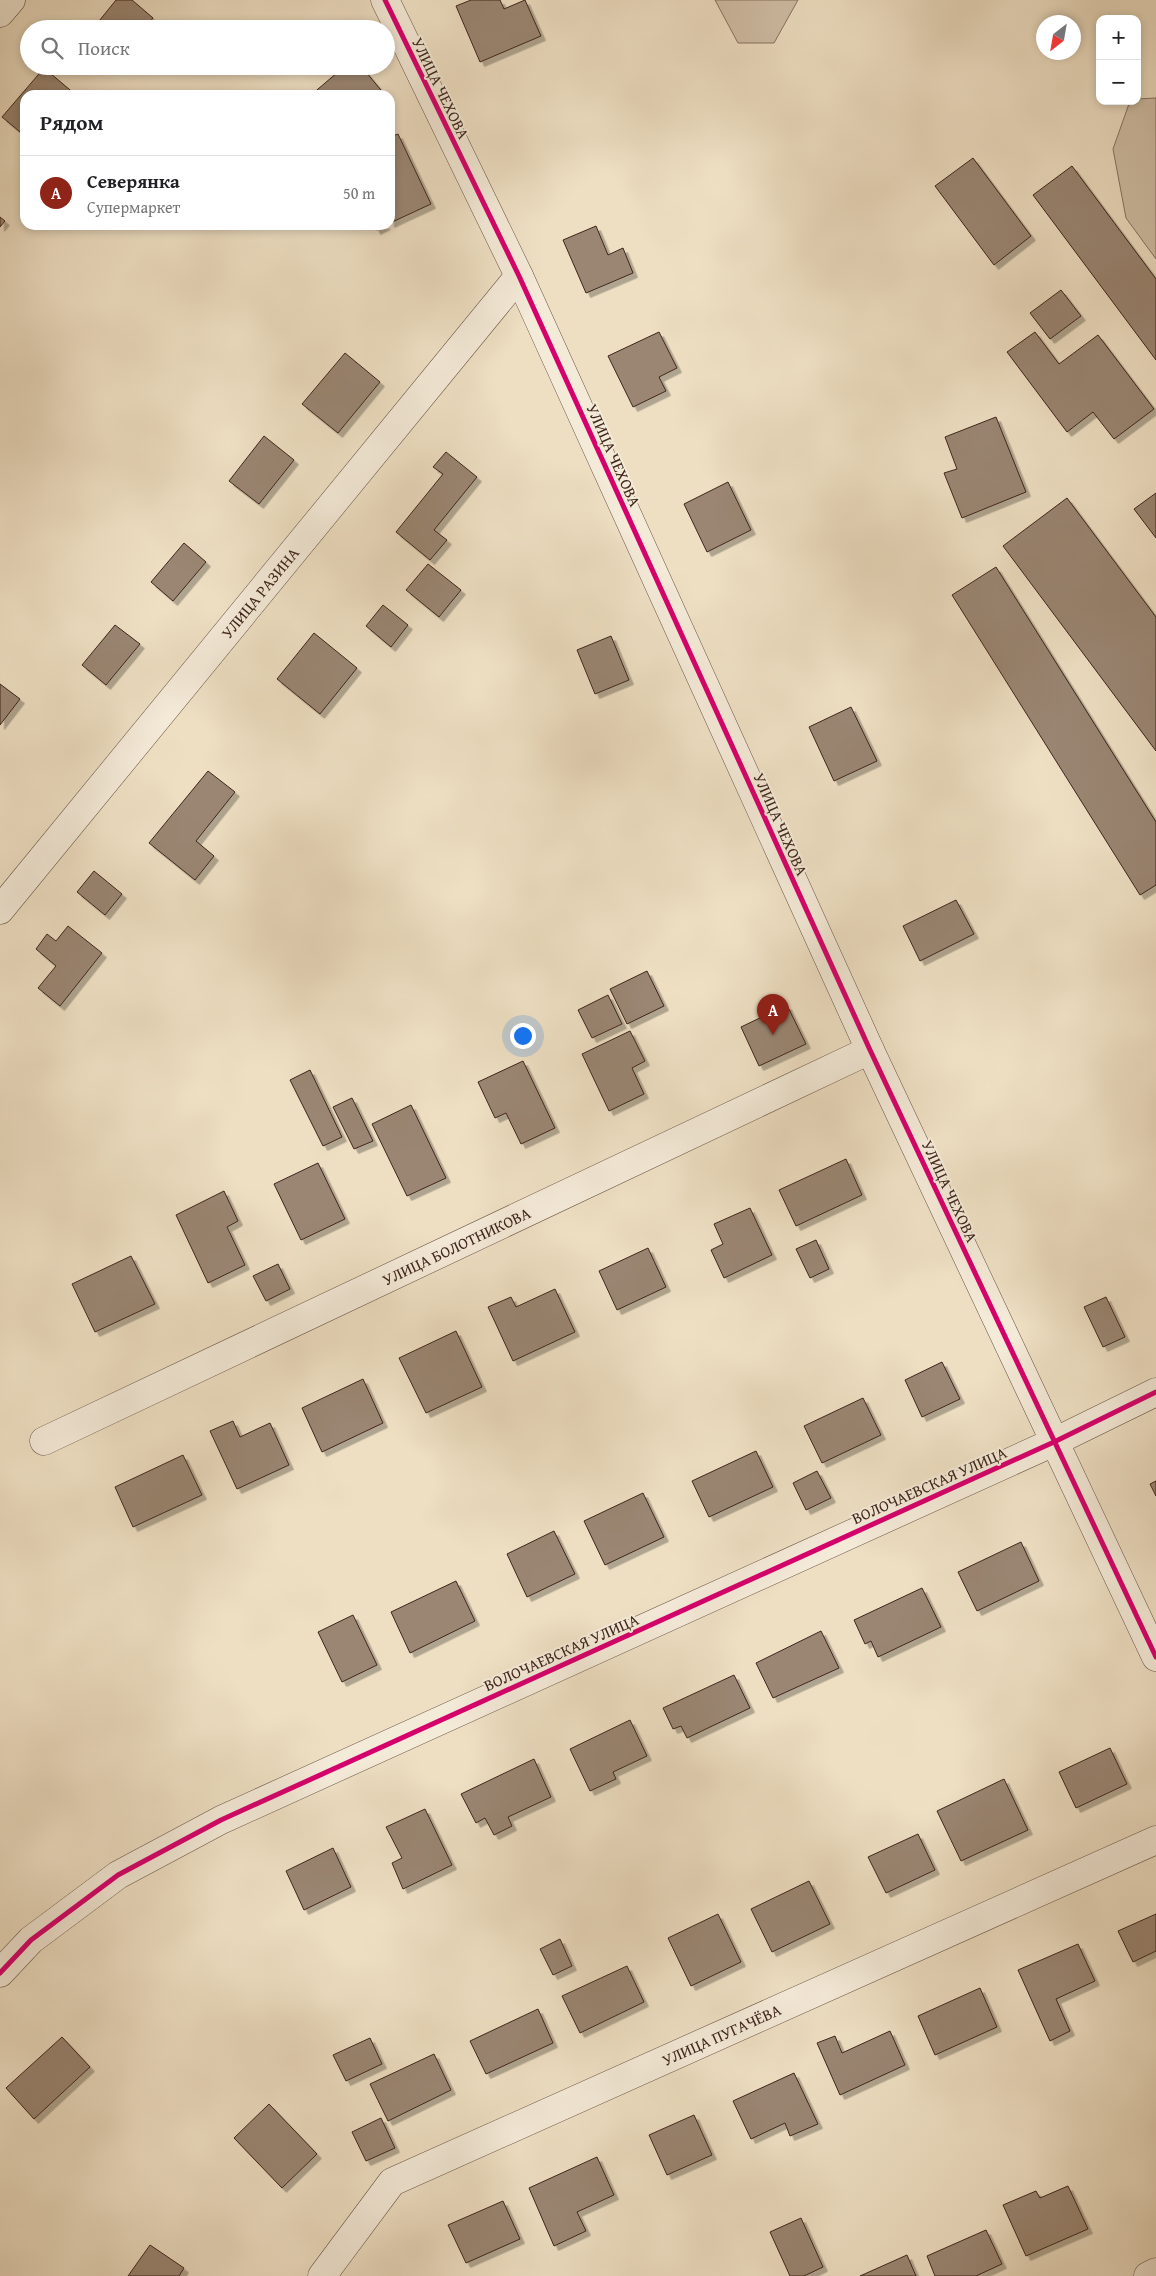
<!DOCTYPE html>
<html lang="ru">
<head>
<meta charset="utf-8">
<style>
  body { margin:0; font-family:"Gentium Book Plus",serif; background:#f6f6f6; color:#202124 }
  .controls { position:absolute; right:15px; top:15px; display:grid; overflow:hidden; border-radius:10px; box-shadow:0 2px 8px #0003 }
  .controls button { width:45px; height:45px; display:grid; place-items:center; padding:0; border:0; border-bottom:1px solid #e0e0e0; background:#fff; color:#202124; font:25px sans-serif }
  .compass { position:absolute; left:1036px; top:15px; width:45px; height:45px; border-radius:50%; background:#fff; box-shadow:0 2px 8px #0003; rotate:211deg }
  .you { position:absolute; left:522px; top:1035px; width:18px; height:18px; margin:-12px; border:4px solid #fff; border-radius:50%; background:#1a73e8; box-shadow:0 0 0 8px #1a73e833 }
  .badge { display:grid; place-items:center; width:32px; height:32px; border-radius:50%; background:#8f2418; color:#fff; font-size:16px; font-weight:700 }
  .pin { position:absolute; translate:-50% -41px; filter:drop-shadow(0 1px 2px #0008) }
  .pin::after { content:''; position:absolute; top:26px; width:18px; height:15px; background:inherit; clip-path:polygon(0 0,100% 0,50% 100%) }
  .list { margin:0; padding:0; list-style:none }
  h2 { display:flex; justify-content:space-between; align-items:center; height:65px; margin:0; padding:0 20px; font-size:21px }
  h2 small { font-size:16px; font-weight:400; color:#757577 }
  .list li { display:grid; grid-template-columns:32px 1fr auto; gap:15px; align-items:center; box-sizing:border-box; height:75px; padding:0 20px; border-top:1px solid #e0e0e0 }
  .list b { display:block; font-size:19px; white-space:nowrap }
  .list p { margin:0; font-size:16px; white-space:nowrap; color:#757577 }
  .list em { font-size:16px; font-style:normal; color:#757577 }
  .icon { flex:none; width:28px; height:28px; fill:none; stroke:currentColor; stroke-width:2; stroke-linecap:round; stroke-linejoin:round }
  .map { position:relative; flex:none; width:1156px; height:2276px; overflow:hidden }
  .search { position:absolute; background:#fff; box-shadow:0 2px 8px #0003; left:20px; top:20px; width:375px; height:55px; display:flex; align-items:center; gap:12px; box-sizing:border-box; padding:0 18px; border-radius:28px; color:#757577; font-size:19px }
  .panel { position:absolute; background:#fff; box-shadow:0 2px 8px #0003; left:20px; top:90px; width:375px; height:140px; border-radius:15px }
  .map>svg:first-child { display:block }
</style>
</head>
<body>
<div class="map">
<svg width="1156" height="2276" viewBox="0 0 1156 2276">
  <defs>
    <filter id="shadow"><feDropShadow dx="4.5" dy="4.5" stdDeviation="0" flood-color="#0004"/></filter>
  </defs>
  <rect width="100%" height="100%" fill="#eedfc3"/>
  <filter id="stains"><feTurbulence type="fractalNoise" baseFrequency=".004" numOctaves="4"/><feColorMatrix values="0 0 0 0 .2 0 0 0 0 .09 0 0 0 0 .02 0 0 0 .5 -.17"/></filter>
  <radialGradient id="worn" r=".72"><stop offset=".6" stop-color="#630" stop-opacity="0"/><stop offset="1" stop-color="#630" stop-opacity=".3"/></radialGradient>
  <g fill="#d0bfa7" stroke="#877262">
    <polygon points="715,0 798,0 774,43 738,43"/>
    <polygon points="1156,98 1156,259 1126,218 1113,149 1130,101 1137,101 1137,99"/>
  </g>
  <g fill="#9a8673" stroke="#3e251c" filter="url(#shadow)">
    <polygon points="116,0 132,0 153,18 144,29 98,29 95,26"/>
    <polygon points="471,0 500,0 504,9 525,0 541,36 480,62 456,6"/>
    <polygon points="345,66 361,66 385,95 311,95"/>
    <polygon points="44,68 76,95 25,95 25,136 2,117"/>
    <polygon points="398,134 431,204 390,223 390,137"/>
    <polygon points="973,158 1031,236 994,265 935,186"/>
    <polygon points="1072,166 1156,279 1156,360 1033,195"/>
    <polygon points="0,217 5,221 0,227"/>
    <polygon points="374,225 386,225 376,230"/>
    <polygon points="596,226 608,255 623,248 633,273 586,293 563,240"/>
    <polygon points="1061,290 1081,316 1050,339 1030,313"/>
    <polygon points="659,332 677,368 659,377 666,391 633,407 608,356"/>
    <polygon points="1035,332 1059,364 1098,335 1154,409 1114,439 1093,412 1067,432 1007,352"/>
    <polygon points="345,353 380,382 338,433 302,404"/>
    <polygon points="996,417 1026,492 962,518 944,473 957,469 945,437"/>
    <polygon points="264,436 294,460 259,504 229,481"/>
    <polygon points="446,452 477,477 434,530 447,540 430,560 396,532 443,474 433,467"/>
    <polygon points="728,482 751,530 707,552 684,504"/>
    <polygon points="1156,493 1156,538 1134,509"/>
    <polygon points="1067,498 1156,617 1156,751 1003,546"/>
    <polygon points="184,543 206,562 173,601 151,582"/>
    <polygon points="428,564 461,590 439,617 406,590"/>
    <polygon points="996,567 1156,822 1156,885 1140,895 952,595"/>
    <polygon points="383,605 408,625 391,647 366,626"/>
    <polygon points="115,625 140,644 106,685 82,665"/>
    <polygon points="314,633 357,668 320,714 277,679"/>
    <polygon points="611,636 629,680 595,694 577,650"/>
    <polygon points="0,684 20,699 0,725"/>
    <polygon points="851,707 877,761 834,781 809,727"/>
    <polygon points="208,771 235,792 196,841 214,856 195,880 149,843"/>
    <polygon points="94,871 122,894 105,915 77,892"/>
    <polygon points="956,900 974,934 920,961 903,926"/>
    <polygon points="68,926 102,953 60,1006 38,988 56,966 36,949 47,934 56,941"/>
    <polygon points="647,971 664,1006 627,1024 610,989"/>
    <polygon points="608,995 622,1024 592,1038 578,1010"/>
    <polygon points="787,1005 806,1044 759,1066 741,1027"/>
    <polygon points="630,1031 645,1061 632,1068 644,1094 609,1111 582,1054"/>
    <polygon points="523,1061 555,1128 521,1144 506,1113 495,1118 478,1082"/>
    <polygon points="310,1070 342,1137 323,1146 290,1080"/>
    <polygon points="352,1098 373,1141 354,1149 333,1107"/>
    <polygon points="411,1105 446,1178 407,1196 372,1124"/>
    <polygon points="846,1159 862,1195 796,1226 779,1190"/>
    <polygon points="318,1163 345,1219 301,1240 274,1184"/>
    <polygon points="224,1191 238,1221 227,1227 245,1265 208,1283 176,1215"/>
    <polygon points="750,1208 772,1255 724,1278 711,1250 723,1244 714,1224"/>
    <polygon points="816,1240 829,1269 810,1278 796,1249"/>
    <polygon points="648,1248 666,1287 617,1310 599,1271"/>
    <polygon points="131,1256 155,1304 95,1332 72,1284"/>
    <polygon points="278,1264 290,1289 266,1301 253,1276"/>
    <polygon points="555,1289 575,1332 513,1361 488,1307 511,1297 516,1307"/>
    <polygon points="1106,1297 1125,1337 1103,1347 1084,1307"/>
    <polygon points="456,1331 482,1387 426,1413 399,1358"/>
    <polygon points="942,1362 960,1399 922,1417 905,1380"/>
    <polygon points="363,1379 383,1423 322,1452 302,1408"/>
    <polygon points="863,1398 881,1435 822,1463 804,1426"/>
    <polygon points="233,1421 240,1437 270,1423 289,1465 237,1489 210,1431"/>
    <polygon points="756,1451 773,1487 709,1517 692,1481"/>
    <polygon points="183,1455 202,1495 133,1527 115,1487"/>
    <polygon points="817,1471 831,1498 806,1510 793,1483"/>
    <polygon points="1156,1481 1156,1496 1150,1484"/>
    <polygon points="643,1493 664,1537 605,1565 584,1521"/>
    <polygon points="554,1531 575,1574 527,1597 507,1554"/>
    <polygon points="1021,1542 1039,1581 977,1611 958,1572"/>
    <polygon points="456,1581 475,1621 410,1653 391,1612"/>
    <polygon points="922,1588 941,1627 878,1657 871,1641 865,1644 854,1620"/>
    <polygon points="353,1615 377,1665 342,1682 318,1632"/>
    <polygon points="821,1631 839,1668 773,1698 756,1663"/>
    <polygon points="734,1675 750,1708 687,1738 681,1726 673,1729 663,1708"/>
    <polygon points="630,1720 647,1756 613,1772 616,1779 590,1791 570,1749"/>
    <polygon points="1110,1748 1127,1784 1076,1808 1059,1772"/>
    <polygon points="534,1759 551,1797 508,1817 512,1826 494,1835 485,1818 476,1823 461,1794"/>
    <polygon points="1004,1779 1028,1830 961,1861 937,1811"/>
    <polygon points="425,1809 452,1865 403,1889 392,1863 402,1858 386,1827"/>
    <polygon points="918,1834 935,1870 886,1893 868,1857"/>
    <polygon points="333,1848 351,1887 304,1910 286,1871"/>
    <polygon points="809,1881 830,1924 772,1952 751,1909"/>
    <polygon points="718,1914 741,1962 691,1986 668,1938"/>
    <polygon points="1156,1914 1156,1951 1133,1962 1118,1931"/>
    <polygon points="560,1939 572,1966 553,1975 540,1949"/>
    <polygon points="1078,1944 1095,1981 1056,1999 1070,2031 1050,2041 1018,1970"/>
    <polygon points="627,1966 644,2002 580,2033 562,1996"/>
    <polygon points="980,1988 997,2027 935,2055 918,2016"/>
    <polygon points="538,2009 553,2043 486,2074 470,2041"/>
    <polygon points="890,2031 905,2065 840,2095 817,2043 835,2036 842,2053"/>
    <polygon points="62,2037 90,2067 34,2119 6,2088"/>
    <polygon points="370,2038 382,2064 346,2081 333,2055"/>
    <polygon points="434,2054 451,2090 388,2121 370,2084"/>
    <polygon points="794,2073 818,2124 790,2136 785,2123 751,2139 733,2101"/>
    <polygon points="269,2104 317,2154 282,2188 234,2138"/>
    <polygon points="694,2115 712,2155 667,2175 649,2135"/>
    <polygon points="381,2118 395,2148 366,2161 352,2132"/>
    <polygon points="597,2157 614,2195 577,2212 586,2231 554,2246 529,2188"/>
    <polygon points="1068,2186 1088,2229 1026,2256 1003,2205 1036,2191 1040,2198"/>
    <polygon points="503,2201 520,2239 466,2263 448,2225"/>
    <polygon points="801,2218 823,2267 804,2276 790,2276 770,2232"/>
    <polygon points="986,2230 1002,2264 976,2276 935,2276 927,2256"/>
    <polygon points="150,2245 184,2268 179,2276 128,2276"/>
    <polygon points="907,2255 916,2276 860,2276"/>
  </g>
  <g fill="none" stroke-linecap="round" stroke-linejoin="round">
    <defs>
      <g id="street">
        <polyline points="385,0 519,276 870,1050 1156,1657"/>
        <path id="s1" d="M 0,910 L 519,276"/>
        <path id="s2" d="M 44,1441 L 870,1050"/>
        <polyline points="0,1973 31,1940 118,1875 221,1820 1054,1442 1156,1392"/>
        <path id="s3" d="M 322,2276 L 392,2182 L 1156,1840"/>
        <polyline points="1148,2276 1156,2272"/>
      </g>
      <polyline id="secondary" points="0,13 11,0"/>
    </defs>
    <use href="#street" stroke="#6a5446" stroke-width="29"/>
    <use href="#secondary" stroke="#3e251c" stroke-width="29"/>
    <use href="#street" stroke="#f4ead8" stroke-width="28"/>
    <use href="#secondary" stroke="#f4ead8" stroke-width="28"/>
    <defs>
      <g id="cycleway">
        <polyline points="385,0 519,276 870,1050 1156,1657"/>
        <polyline points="0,1973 31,1940 118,1875 221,1820 1054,1442 1156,1392"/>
      </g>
    </defs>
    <use href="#cycleway" stroke="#f4ead8" stroke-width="8"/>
    <use href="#cycleway" stroke="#d6006c" stroke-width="5"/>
  </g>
  <g text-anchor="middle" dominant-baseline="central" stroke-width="4" stroke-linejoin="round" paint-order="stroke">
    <g font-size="16" fill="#3e251c" stroke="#f4ead8">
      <text transform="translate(441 88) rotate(64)">УЛИЦА ЧЕХОВА</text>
      <text transform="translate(614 455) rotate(66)">УЛИЦА ЧЕХОВА</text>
      <text stroke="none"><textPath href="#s1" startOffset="410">УЛИЦА РАЗИНА</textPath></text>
      <text transform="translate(781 824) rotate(66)">УЛИЦА ЧЕХОВА</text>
      <text transform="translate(950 1191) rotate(65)">УЛИЦА ЧЕХОВА</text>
      <text stroke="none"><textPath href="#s2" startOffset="456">УЛИЦА БОЛОТНИКОВА</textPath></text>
      <text transform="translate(929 1485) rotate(-24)">ВОЛОЧАЕВСКАЯ УЛИЦА</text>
      <text transform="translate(561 1652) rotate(-24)">ВОЛОЧАЕВСКАЯ УЛИЦА</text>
      <text stroke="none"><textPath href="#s3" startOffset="478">УЛИЦА ПУГАЧЁВА</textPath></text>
    </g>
  </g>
  <rect width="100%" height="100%" filter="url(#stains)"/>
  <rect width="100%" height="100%" fill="url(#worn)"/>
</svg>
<div class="controls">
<button>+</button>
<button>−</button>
</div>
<svg class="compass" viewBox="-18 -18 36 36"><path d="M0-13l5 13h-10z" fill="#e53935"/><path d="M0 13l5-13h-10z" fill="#757577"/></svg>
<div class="you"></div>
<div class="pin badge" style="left:773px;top:1035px">A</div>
<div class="search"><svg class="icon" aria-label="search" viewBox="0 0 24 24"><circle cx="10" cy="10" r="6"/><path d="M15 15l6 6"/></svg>Поиск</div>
<section class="panel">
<h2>Рядом<small></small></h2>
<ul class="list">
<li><span class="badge">A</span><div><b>Северянка</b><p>Супермаркет</p></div><em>50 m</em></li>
</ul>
</section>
</div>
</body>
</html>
